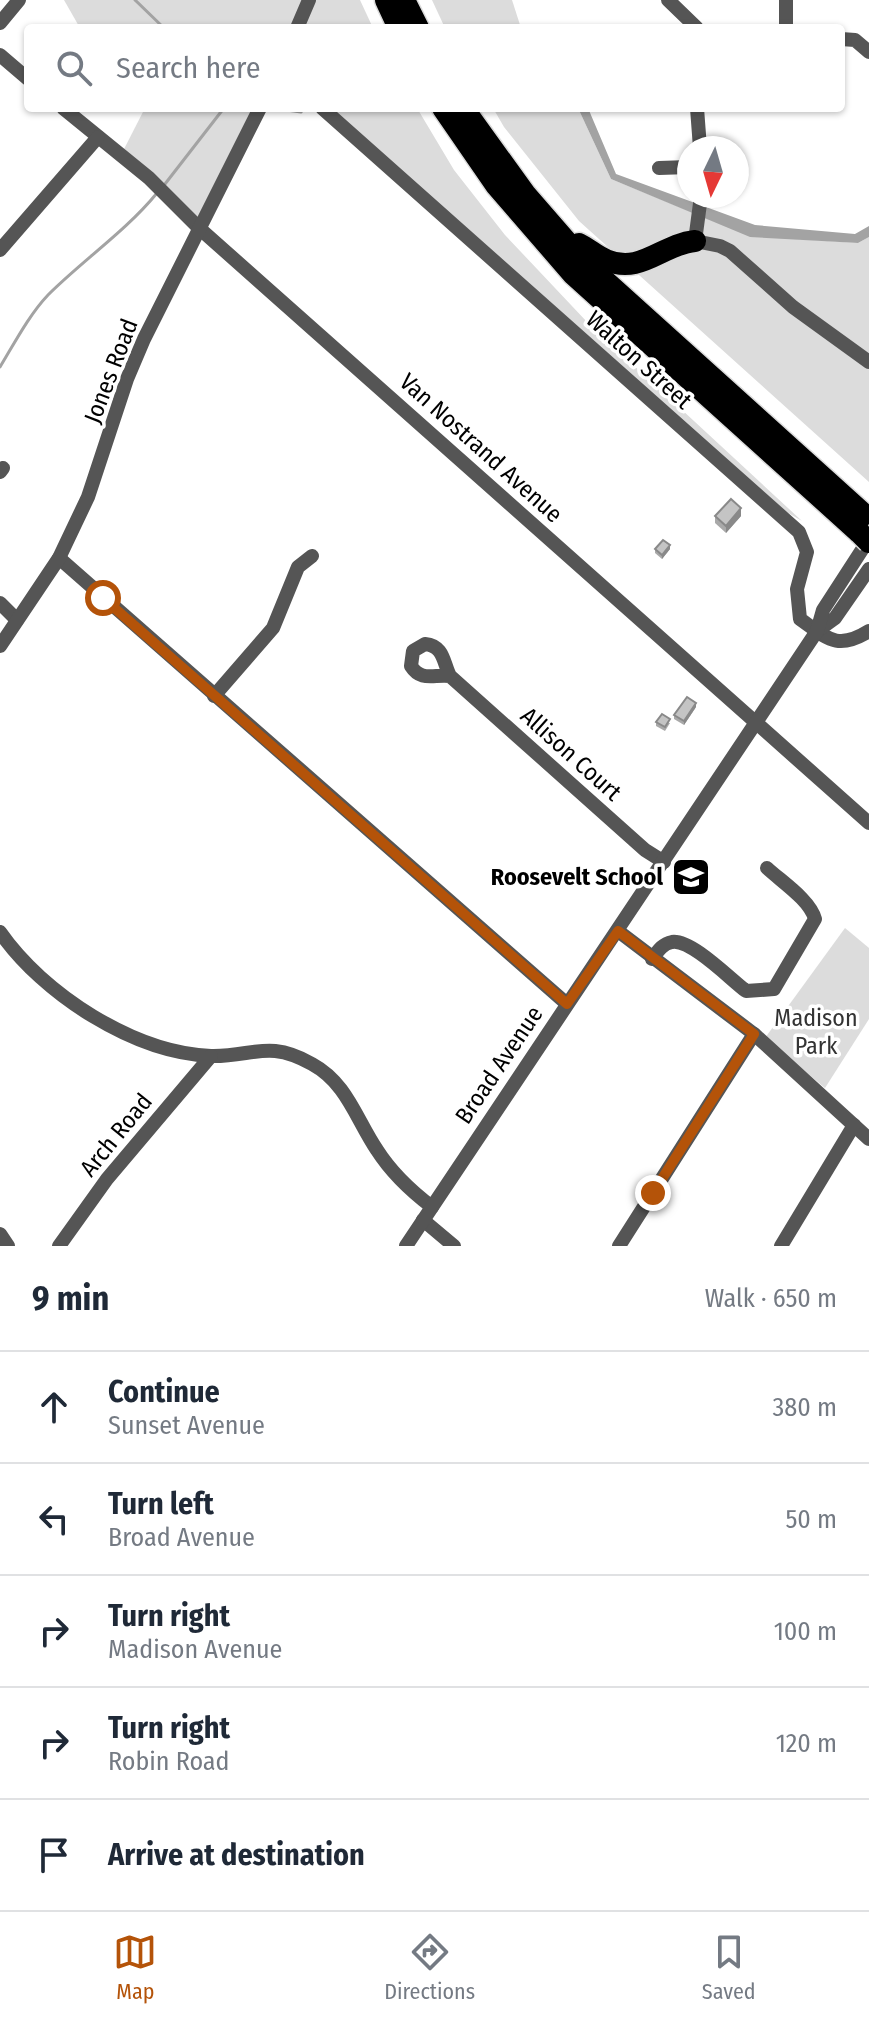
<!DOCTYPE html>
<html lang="en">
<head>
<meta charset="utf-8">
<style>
  body { margin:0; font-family:"Fira Sans Condensed",sans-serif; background:#f2f2f3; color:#1f2937 }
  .compass { position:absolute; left:677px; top:136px; width:72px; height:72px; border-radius:50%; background:#fff; box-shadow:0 2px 6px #0004; rotate:185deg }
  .stop { position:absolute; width:24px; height:24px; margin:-18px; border:6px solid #b45309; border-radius:50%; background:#fff }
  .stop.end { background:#b45309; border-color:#fff; box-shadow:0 2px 8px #0008 }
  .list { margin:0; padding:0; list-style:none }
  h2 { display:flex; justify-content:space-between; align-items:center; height:104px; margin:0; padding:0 32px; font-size:34px }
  h2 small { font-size:26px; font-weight:400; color:#747a83 }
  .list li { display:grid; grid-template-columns:52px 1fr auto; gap:24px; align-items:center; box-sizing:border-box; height:112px; padding:0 32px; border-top:2px solid #e0e1e3 }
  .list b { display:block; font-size:30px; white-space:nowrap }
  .list p { margin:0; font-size:26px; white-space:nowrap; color:#747a83 }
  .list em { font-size:26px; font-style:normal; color:#747a83 }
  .icon { flex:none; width:44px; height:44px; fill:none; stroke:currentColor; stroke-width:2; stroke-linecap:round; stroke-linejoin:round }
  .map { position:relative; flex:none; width:869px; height:1246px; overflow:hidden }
  .search { position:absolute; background:#fff; box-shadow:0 2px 6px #0004; left:24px; right:24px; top:24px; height:88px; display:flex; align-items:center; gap:20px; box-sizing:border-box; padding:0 28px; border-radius:8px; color:#747a83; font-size:30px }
  .sheet { height:664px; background:#fff }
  nav { display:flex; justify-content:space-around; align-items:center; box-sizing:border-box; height:112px; border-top:2px solid #e0e1e3; background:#fff; font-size:22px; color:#747a83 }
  nav a { display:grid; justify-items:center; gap:4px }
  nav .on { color:#b45309 }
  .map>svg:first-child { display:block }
</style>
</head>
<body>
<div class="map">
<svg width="869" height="1246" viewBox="0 0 869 1246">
  <rect width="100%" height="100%" fill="#fff"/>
  <g fill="#dcdcdc">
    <polygon points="64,0 360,0 373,28 80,28"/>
    <polygon points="432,0 512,0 521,28 445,28"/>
    <polygon points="145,108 256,108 202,229 122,153"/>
    <polygon points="324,108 417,108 454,170 505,235 588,323 802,521 761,497"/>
    <polygon points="493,108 578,108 611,179 750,236 858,243 869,237 869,482 579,221 504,127"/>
    <polygon points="845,928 869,948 869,1019 825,1088 765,1038"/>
  </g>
  <polygon fill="#a3a3a3" points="578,108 588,108 616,174 755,225 855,234 869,226 869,237 858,243 750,237 611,179"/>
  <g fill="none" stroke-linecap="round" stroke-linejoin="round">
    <g stroke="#a3a3a3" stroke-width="3">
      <polyline points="135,0 164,28"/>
      <polyline points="272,108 301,112"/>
      <polyline points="165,184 224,108"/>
      <path d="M 0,367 C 14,344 29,315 48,295 C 83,260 126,231 157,193"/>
    </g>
    <defs>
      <g id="highway">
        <polyline points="386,0 399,28"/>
        <polyline points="404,0 418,28"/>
        <polyline points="443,108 496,185 573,274 860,533"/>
        <polyline points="463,108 525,194 585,263 869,519"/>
        <path d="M 579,244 C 589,249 596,256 606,260 C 641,275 662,244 695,241"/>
      </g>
    </defs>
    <use href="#highway" stroke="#dbdbdb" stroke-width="25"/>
    <g stroke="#555" stroke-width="14">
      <polyline points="668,0 697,28"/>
      <polyline points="0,23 19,0"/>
      <polyline points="297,28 309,0"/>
      <polyline points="786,28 786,0"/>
      <polyline points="841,39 855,40 869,52"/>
      <polyline points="0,55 28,79"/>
      <polyline points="63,108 149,178 199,228 869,823"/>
      <path d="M 322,108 L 799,532 L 807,552 L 797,589 L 800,619 C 827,638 837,651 869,631"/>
      <polyline points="697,108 700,148"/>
      <polyline points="659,168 689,167"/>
      <polyline points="701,196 695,241 720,246 730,251 793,307 869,362"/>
      <polyline points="0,250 98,137"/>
      <polyline points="0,472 3,468"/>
      <polyline points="59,558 567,1004"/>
      <polyline points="0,603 17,620"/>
      <polyline points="817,631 835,618 869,569"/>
      <polyline points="0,646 59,558 88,497 127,379 144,339 260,108"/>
      <path d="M 450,676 C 434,674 421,682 411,666 L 413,651 L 425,644 C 444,646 443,662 450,676 L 645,850 L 664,862"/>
      <polyline points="214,696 273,628 298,567 312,556"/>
      <polyline points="618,931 754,1034 869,1139"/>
      <path d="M 0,932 C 43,994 134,1053 211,1056 C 253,1057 268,1039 312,1064 C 347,1083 356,1119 377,1150 C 391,1172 411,1191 432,1207"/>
      <path d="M 652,959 C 658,951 662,944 672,942 C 691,939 730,979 746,991 L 774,989 L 815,919 C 810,900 782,882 767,868"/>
      <polyline points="423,1220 454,1246"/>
      <polyline points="0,1234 8,1246"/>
      <polyline points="59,1246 107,1179 211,1056"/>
      <polyline points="406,1246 817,631 823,610 869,539"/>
      <polyline points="619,1246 754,1034"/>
      <polyline points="781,1246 854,1125"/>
    </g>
    <use href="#highway" stroke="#000" stroke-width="22"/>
    <defs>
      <polyline id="highway-bridge" points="860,533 869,542"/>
    </defs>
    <use href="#highway-bridge" stroke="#dbdbdb" stroke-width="25" stroke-linecap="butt"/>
    <use href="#highway-bridge" stroke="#000" stroke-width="22"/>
  </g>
  <g fill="#a9a9a9">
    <polygon points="715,516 741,516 726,533 715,523"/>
    <polygon points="655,549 670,549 662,559 655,553"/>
    <polygon points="696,707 684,725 674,719 674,715"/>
    <polygon points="656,722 670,723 665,731 656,726"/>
  </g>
  <g fill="#898989">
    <polygon points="741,508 741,516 726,533 726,526"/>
    <polygon points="670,545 670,549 662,559 662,555"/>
    <polygon points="696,703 696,707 684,725 684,721"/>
  </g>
  <g fill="#c4c4c4" stroke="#898989" stroke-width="2">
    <polygon points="731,499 741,508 726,526 715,516"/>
    <polygon points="663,540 670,545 662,555 655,549"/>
    <polygon points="687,697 696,703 684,721 674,715"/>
    <polygon points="662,714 670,719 665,727 656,722"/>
  </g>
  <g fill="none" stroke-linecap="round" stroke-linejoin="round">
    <polyline stroke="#b45309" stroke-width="10" points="103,598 567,1004 618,931 754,1034 653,1193"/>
  </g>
  <defs>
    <symbol id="school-square" viewBox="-11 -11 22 22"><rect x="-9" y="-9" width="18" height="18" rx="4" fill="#000" stroke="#fff"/><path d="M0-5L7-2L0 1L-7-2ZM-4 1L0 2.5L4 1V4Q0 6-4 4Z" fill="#fff"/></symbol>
  </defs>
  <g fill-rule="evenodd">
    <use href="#school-square" x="669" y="855" width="44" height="44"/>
  </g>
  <g text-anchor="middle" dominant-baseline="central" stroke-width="7" stroke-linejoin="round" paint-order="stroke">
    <g font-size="24" fill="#000" stroke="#fff">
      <text transform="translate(639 360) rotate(42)">Walton Street</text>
      <text transform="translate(111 371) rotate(-69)">Jones Road</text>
      <text transform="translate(481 448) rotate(42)">Van Nostrand Avenue</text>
      <text transform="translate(571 754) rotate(42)">Allison Court</text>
      <text transform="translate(499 1065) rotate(-56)">Broad Avenue</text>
      <text transform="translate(116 1135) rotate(-51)">Arch Road</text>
    </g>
    <g font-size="24" font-weight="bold" fill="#000" stroke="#fff" text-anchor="end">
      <text x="663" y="877">Roosevelt School</text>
    </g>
    <g font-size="24" fill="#333" stroke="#fff">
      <text x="816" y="1018">Madison<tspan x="816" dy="28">Park</tspan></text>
    </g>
  </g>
</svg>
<svg class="compass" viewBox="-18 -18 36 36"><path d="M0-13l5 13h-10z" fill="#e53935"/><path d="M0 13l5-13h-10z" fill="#747a83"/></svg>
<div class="stop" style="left:103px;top:598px"></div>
<div class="stop end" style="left:653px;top:1193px"></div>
<div class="search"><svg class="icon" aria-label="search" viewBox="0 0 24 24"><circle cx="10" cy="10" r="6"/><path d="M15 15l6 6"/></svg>Search here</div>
</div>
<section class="sheet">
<h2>9 min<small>Walk · 650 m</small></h2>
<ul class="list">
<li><svg class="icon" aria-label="ahead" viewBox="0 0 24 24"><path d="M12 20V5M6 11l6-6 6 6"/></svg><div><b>Continue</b><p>Sunset Avenue</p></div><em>380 m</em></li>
<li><svg class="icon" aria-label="left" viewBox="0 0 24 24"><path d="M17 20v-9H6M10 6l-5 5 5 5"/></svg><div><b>Turn left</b><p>Broad Avenue</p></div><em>50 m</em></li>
<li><svg class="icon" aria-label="right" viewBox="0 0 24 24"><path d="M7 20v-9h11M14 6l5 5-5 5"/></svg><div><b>Turn right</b><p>Madison Avenue</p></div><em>100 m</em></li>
<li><svg class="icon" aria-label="right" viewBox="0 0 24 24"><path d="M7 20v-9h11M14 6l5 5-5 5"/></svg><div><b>Turn right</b><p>Robin Road</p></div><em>120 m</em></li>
<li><svg class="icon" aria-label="arrive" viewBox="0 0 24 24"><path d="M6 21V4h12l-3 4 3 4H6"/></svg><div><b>Arrive at destination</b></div></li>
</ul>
</section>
<nav>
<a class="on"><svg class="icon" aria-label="map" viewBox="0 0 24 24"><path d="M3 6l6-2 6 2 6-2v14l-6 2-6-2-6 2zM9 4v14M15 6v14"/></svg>Map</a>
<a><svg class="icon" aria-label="directions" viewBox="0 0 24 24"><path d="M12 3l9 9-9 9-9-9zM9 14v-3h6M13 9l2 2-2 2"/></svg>Directions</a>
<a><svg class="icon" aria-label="saved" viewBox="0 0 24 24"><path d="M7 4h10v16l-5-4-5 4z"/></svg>Saved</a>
</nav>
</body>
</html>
